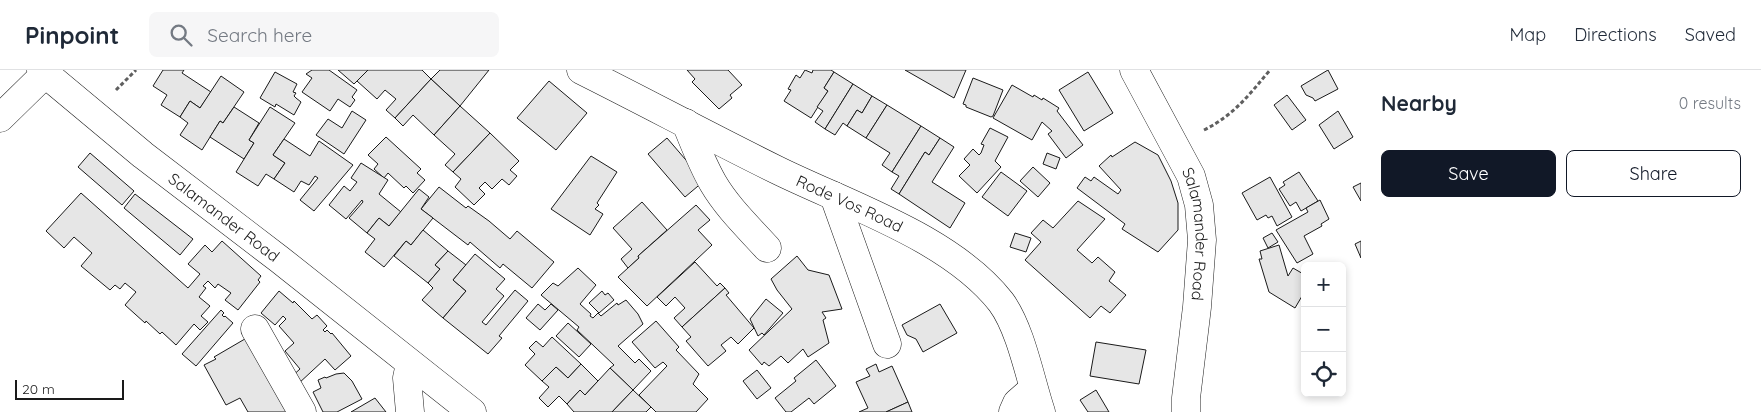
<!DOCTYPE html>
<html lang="en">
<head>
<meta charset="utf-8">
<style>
  body { margin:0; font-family:Quicksand,sans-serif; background:#f6f6f7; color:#1f2937 }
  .controls { position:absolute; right:15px; bottom:15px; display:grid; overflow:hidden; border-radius:8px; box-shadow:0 2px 8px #0003 }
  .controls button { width:45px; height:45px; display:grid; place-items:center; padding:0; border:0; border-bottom:1px solid #e0e1e3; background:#fff; color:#1f2937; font:25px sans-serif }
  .scale { position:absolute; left:15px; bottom:12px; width:109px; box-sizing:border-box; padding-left:5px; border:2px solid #1a1a1a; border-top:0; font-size:14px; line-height:18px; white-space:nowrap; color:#1a1a1a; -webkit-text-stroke:4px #fff; paint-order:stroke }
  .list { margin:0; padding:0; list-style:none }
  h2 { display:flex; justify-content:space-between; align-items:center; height:65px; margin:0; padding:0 20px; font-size:21px }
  h2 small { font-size:16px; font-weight:400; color:#747a83 }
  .actions { display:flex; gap:10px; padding:15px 20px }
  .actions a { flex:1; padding:11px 0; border:1px solid #111827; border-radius:8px; text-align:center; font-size:18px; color:#111827 }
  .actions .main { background:#111827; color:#fff }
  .icon { flex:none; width:28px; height:28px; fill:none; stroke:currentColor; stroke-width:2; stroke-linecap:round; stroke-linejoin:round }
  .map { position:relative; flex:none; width:1361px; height:342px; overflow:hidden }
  header { display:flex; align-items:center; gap:30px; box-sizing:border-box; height:70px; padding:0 25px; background:#fff; border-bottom:1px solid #e0e1e3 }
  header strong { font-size:24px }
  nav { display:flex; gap:28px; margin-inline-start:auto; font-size:18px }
  .search { width:350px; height:45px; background:#f6f6f7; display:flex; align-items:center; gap:12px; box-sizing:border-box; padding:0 18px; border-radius:8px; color:#747a83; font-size:19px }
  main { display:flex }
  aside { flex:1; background:#fff }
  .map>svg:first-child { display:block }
</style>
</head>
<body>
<header>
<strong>Pinpoint</strong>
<div class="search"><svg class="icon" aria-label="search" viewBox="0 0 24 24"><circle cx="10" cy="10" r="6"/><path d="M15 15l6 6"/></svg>Search here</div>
<nav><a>Map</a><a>Directions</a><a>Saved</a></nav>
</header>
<main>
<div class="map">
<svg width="1361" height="342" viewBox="0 0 1361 342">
  <rect width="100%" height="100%" fill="#fff"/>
  <g fill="#e6e6e6" stroke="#1a1a1a">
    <polygon points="163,0 184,0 182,3 211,22 200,38 190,31 180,47 161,35 167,25 153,16"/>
    <polygon points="312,0 329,0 357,20 352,27 355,30 350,37 338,29 330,41 302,22 312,8 306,4"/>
    <polygon points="338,0 368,0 354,14"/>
    <polygon points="368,0 422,0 431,9 395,48 386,40 396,29 385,20 377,29 357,11"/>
    <polygon points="440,0 489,0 460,36 431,9"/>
    <polygon points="687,0 728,0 742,15 730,25 732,28 719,39 692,12 695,9"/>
    <polygon points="805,0 812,3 813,0 831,0 834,2 824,18 828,21 811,48 784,31 791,20 788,19 796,5 800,8"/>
    <polygon points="905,0 966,0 954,28"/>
    <polygon points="1328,0 1338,19 1315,31 1313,28 1306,25 1301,16"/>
    <polygon points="275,2 297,14 293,22 296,23 294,26 296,28 301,32 294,45 276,34 275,37 260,28"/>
    <polygon points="834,2 853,14 825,59 815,52 823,41 817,37 828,21 824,18"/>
    <polygon points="1088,2 1113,43 1084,61 1059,20"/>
    <polygon points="221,6 244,22 223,53 220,51 202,80 180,65 188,53 180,47 190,31 200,38"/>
    <polygon points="973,8 1003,20 993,46 991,47 966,37 966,35 963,34"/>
    <polygon points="431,9 460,36 434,65 413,45 403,56 395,48"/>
    <polygon points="549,11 587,43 556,80 517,48"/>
    <polygon points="853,14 872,26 862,43 857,40 847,56 843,53 835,65 825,59"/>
    <polygon points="1012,15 1033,27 1034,25 1042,30 1043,28 1059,38 1057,41 1083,75 1066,88 1048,64 1052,61 1042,52 1032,70 993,48"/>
    <polygon points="1287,25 1306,50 1292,60 1274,35"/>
    <polygon points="872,26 887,35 866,68 847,56 857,40 862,43"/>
    <polygon points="887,35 921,56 892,102 882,95 890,83 866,68"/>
    <polygon points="460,36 490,63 453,102 445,95 455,84 434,65"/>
    <polygon points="234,37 259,53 249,70 254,73 244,89 210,67 220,51 223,53"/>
    <polygon points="270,37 295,53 273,85 285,93 274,109 266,104 258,116 236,102 254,73 249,70"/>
    <polygon points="352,41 366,50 344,84 316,65 328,49 342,58"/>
    <polygon points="1338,41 1353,67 1334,79 1319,55"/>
    <polygon points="921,56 940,68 929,85 925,82 899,124 891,119 899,106 892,102"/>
    <polygon points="990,58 1008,67 995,91 1001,97 977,123 959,106 970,95 964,89 973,79 979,85 981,83 984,75 981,74"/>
    <polygon points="490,63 519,91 510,100 517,106 509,115 502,109 492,119 485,112 479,118 485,124 474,135 455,117 461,109 453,102"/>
    <polygon points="386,67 421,99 417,103 425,110 413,123 406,116 404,118 388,103 384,108 374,99 378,94 368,85"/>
    <polygon points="667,68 704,111 685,127 648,84"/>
    <polygon points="940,68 954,77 932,112 965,133 950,158 899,124 925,82 929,85"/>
    <polygon points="284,69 310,86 319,71 353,95 314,141 300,130 318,108 315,106 309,115 301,111 294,122 274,109 285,93 273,85"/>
    <polygon points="1135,72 1158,85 1171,111 1178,133 1178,160 1158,182 1122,159 1125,154 1077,118 1085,107 1091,111 1094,107 1118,124 1121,120 1099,96 1111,85 1112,87"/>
    <polygon points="90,83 134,121 122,135 78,97"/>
    <polygon points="1047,83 1060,88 1056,99 1043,94"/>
    <polygon points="591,86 617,102 597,133 599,135 595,139 603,144 590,165 551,139"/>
    <polygon points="361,93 388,110 379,124 401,142 389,156 379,148 367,163 349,148 363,132 362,130 346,149 329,135 344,116 350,121 357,112 351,108"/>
    <polygon points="1033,97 1050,113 1038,127 1020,111"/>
    <polygon points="1001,102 1027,121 1008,146 982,127"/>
    <polygon points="1299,102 1318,131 1301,141 1296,132 1290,136 1279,119 1285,115 1283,112"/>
    <polygon points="1270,107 1292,147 1277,156 1272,146 1268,148 1266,145 1257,150 1242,123"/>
    <polygon points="1361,113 1361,131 1353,117"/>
    <polygon points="439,117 466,138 468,136 489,151 510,169 517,161 554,192 532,218 503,194 500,198 470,172 468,175 421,139"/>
    <polygon points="419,119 429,127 421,139 433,148 411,175 406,171 384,197 365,182 375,169 367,163 379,148 389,156"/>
    <polygon points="81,123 188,218 200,204 188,194 205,175 212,182 222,171 261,206 258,210 260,212 238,240 225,230 231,223 218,214 215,218 208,211 203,216 206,218 199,227 210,236 201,246 208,252 200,260 194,254 176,275 162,262 160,264 146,251 145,253 125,235 136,222 125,213 120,219 115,215 110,220 81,196 92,183 74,167 64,178 46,161"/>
    <polygon points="135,124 193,169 180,185 124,138"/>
    <polygon points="1320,130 1329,149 1321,154 1322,156 1304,166 1313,184 1297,193 1276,160 1308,142 1306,138"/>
    <polygon points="1078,131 1105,149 1077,180 1092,193 1098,187 1115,202 1109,211 1126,225 1110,243 1101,236 1090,248 1025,190 1041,172 1031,163 1043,150 1053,158"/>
    <polygon points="642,132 667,160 638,186 639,188 628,198 621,189 632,179 613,158"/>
    <polygon points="696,135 710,150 698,160 712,175 647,236 618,207 639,188 638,186"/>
    <polygon points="423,160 448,181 435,195 440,199 428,213 394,186 406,171 411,175"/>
    <polygon points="1015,163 1031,168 1026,182 1010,177"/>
    <polygon points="1272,163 1278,172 1268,178 1263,168"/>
    <polygon points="1361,171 1361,188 1355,174"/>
    <polygon points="1279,175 1288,206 1293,198 1305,205 1305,221 1295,238 1269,222 1259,189 1262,189 1260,181"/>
    <polygon points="448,181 466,195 453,210 466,221 443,248 422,230 433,218 428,213 440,199 435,195"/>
    <polygon points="475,184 505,209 496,219 504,226 482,252 486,255 515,220 528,231 499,266 502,268 488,284 443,248 466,221 453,210"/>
    <polygon points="797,186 808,200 829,205 842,239 822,242 826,248 823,250 829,273 808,287 803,279 788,293 781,286 769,296 764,292 762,295 749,280 792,239 777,220 771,209"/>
    <polygon points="695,192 717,216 720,213 725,218 682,257 674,248 685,238 675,227 666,236 657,227"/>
    <polygon points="578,198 596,215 580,234 591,244 590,246 593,248 598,243 601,246 617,233 618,235 626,230 638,244 643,254 618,276 635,293 639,289 651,301 633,320 610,298 614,295 577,260 579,257 541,225 553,213 558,216"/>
    <polygon points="725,218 729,223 726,225 754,258 738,274 731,267 721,275 726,281 708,296 686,271 691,267 682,257"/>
    <polygon points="279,221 293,233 294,231 312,249 317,245 327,256 323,260 325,262 327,260 331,264 332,263 351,286 335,300 325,289 298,314 291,307 300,299 285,281 294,273 279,256 286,249 283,246 275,255 261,243"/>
    <polygon points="602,221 605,225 608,223 614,230 599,243 589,233"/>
    <polygon points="766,229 783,243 764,265 762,263 758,266 750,249"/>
    <polygon points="538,234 545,240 551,234 558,240 540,260 526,248"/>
    <polygon points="940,234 957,263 923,282 916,269 907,265 902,255"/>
    <polygon points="221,240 224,243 222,245 224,247 225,246 233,253 196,296 182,284"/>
    <polygon points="656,251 679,277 676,280 699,304 693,314 708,329 696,342 656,342 639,325 667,296 663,292 655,298 632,272"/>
    <polygon points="568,253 591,274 579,287 556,266"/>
    <polygon points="250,266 292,342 248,342 240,328 226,335 204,295 216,289 214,287"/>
    <polygon points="552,267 581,294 568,308 556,297 542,311 525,295 535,284 529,278 536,271 543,277"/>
    <polygon points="1096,272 1146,280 1139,314 1090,306"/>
    <polygon points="816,290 836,316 814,334 809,328 791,342 786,342 775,328 796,311 794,308"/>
    <polygon points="581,294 598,311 585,325 580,320 567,334 559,326 548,337 539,328 549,317 542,311 556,297 568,308"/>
    <polygon points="876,294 879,302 892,296 908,332 886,342 859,342 868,338 856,312 870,306 866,299"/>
    <polygon points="610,298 633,320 612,342 574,342 567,334 580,320 585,325"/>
    <polygon points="757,300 771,318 757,329 743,311"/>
    <polygon points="344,303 352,311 362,329 337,342 323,342 313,322 321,318 318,310 325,307 326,308 336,304"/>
    <polygon points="633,320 651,337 646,342 612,342"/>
    <polygon points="1096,320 1109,342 1088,342 1080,330"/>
    <polygon points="375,328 386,342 351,342"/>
    <polygon points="908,332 912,342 886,342"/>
  </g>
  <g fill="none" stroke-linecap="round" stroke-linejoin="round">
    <defs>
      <g id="minor">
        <path id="s1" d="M 41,0 L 143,85 L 279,189 L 472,342"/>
        <path id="s2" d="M 581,0 C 647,33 712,68 777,100 C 848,135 951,168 1001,232 C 1021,259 1030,309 1041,342"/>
        <path id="s3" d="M 1134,0 L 1191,106 L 1199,135 L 1202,170 L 1197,237 L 1186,328 L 1186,342"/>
        <polyline points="0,48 45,4"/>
        <path d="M 686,53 C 694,73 702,94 713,113 C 727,137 748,157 767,178"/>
        <polyline points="834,126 887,274"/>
        <polyline points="255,259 302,342"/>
        <polyline points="410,294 407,308 410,342"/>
        <polyline points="1013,342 1017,333 1033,319"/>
      </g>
    </defs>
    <use href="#minor" stroke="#1a1a1a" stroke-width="29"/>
    <g stroke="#5f5f5f" stroke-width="3" stroke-dasharray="4 2.5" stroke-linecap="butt">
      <polyline points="116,20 136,0"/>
      <path d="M 1204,60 C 1234,45 1249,25 1270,0"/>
    </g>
    <use href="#minor" stroke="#fff" stroke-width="28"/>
  </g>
  <g text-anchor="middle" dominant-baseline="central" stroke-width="4" stroke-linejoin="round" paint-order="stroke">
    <g font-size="16" fill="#1a1a1a" stroke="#fff">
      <text stroke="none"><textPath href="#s2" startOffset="300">Rode Vos Road</textPath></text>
      <text stroke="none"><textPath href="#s1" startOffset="235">Salamander Road</textPath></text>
      <text stroke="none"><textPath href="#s3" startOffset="179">Salamander Road</textPath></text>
    </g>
  </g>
</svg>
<div class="controls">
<button>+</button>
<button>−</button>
<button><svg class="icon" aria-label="locate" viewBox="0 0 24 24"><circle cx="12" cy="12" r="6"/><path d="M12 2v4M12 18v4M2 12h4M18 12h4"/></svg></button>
</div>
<div class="scale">20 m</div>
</div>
<aside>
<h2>Nearby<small>0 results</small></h2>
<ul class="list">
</ul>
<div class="actions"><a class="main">Save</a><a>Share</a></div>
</aside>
</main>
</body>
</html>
